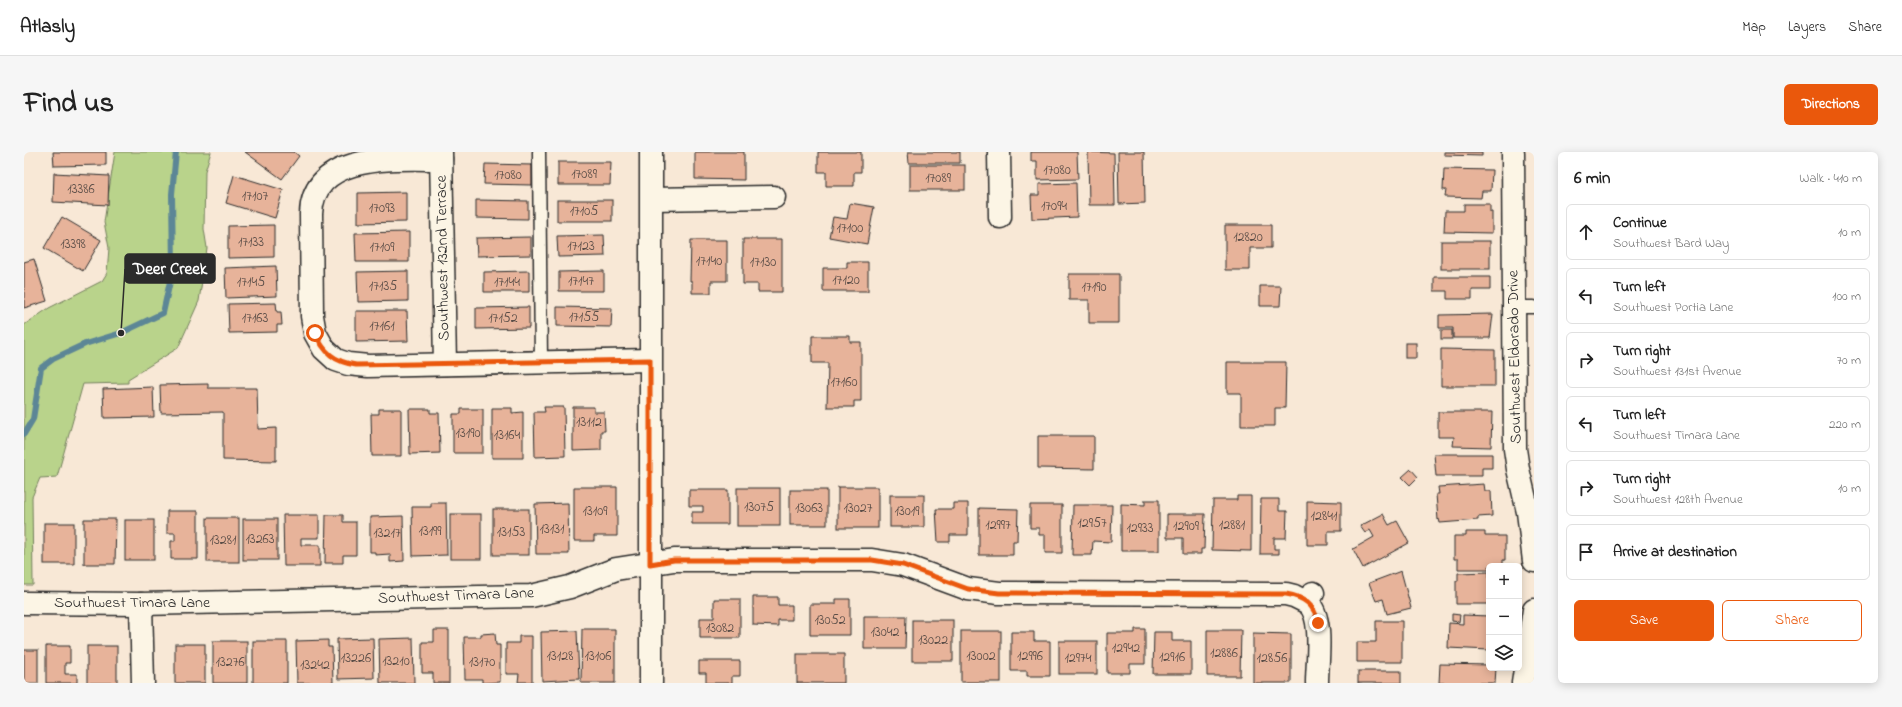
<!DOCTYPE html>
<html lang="en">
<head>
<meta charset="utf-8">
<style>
  body { margin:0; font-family:"Indie Flower",sans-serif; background:#f6f6f6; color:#222 }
  .controls { position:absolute; right:12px; bottom:12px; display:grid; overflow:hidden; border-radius:6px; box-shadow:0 2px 10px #0003 }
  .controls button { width:36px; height:36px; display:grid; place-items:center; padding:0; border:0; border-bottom:1px solid #e0e0e0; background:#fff; color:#222; font:20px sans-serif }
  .stop { position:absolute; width:12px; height:12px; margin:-9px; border:3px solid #ea580c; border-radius:50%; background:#fff }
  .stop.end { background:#ea580c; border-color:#fff; box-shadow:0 1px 4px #0008 }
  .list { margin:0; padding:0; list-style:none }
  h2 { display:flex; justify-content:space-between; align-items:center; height:52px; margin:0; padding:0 16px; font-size:17px }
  h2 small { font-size:13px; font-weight:400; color:#767676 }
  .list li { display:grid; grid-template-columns:26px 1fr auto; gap:12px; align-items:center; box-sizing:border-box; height:56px; margin:0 8px 8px; padding:0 8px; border:1px solid #e0e0e0; border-radius:6px }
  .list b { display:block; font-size:15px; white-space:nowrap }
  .list p { margin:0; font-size:13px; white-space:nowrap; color:#767676 }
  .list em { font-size:13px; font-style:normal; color:#767676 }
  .actions { display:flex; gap:8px; padding:12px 16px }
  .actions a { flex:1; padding:9px 0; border:1px solid #ea580c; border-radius:6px; text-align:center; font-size:14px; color:#ea580c }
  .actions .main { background:#ea580c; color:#fff }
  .icon { flex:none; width:22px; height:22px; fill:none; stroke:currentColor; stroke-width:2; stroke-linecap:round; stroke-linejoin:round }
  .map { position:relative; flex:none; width:1510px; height:531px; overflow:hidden; border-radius:6px }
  header { display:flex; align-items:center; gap:24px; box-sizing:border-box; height:56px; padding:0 20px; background:#fff; border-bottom:1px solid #e0e0e0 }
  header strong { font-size:19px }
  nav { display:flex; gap:22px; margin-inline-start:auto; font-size:14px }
  .intro { display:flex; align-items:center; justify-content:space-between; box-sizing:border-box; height:96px; padding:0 24px }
  h1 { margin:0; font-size:28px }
  .button { padding:10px 18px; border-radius:6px; background:#ea580c; color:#fff; font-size:14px; font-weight:700 }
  main { display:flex; gap:24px; padding:0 24px }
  aside { flex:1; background:#fff; border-radius:6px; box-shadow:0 2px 10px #0003 }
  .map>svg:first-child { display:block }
</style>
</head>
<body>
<header>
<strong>Atlasly</strong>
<nav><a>Map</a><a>Layers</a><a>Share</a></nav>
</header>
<div class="intro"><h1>Find us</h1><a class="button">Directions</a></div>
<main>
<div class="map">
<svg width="1510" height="531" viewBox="0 0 1510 531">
  <rect width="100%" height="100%" fill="#f8e8d6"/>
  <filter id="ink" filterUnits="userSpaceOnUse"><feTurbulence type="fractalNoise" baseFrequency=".025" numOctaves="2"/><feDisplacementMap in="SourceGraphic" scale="8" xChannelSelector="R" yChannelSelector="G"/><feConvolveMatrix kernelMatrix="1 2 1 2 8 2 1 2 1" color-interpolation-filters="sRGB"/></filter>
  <g filter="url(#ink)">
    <polygon fill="#b9d38b" stroke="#727f5b" points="91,0 187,0 181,19 180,77 183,96 175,149 154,196 104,227 104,231 59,232 33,325 16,326 8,345 9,433 0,433 0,173 25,156 78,129 83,121 85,96 80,70"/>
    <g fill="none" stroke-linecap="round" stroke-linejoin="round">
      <polyline stroke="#5c8696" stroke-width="6" points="0,282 9,267 17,216 29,207 61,192 97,181 139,161 149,116 148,42 152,0"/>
    </g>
    <g fill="#e7b39a" stroke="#2b2b2b">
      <polygon points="29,0 82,0 82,13 30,14"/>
      <polygon points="221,0 270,0 275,4 258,27"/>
      <polygon points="671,0 720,0 720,28 671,27"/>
      <polygon points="794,0 837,0 837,20 830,20 830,34 802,34 802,20 794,20"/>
      <polygon points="884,0 936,0 936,11 885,11"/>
      <polygon points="1007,0 1053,0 1054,27 1013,28 1013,9 1007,9"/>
      <polygon points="1064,0 1090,1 1091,53 1065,53"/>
      <polygon points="1094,0 1120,0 1121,51 1095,52"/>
      <polygon points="1420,0 1458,0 1458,4 1420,3"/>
      <polygon points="534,10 587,10 586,33 534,33"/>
      <polygon points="461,12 508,13 508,33 460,32"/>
      <rect x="886" y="13" width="55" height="25"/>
      <polygon points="1420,17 1468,18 1467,39 1458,39 1457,46 1421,45 1422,38 1419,38"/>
      <polygon points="30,21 85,24 84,53 29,50"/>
      <polygon points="210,23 259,38 251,66 202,51"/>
      <polygon points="1052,31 1053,65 1008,67 1007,43 1015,43 1015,32"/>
      <polygon points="382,40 382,70 334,71 334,41"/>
      <polygon points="452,48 504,49 504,67 452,66"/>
      <rect x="533" y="48" width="55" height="21"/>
      <polygon points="826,51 850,55 843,92 805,85 809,65 823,67"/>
      <polygon points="1440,52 1466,52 1466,60 1468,60 1468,81 1420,80 1421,59 1440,59"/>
      <polygon points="38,65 77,88 59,119 20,96"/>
      <polygon points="250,73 250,105 204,106 204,74"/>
      <polygon points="1201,73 1247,73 1247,96 1226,96 1226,118 1201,118"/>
      <polygon points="385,80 385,110 332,110 331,81"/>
      <polygon points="580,83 581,104 534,105 533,84"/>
      <polygon points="507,85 507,103 453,104 452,86"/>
      <polygon points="719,87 758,87 758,140 734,140 734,132 719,132"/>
      <polygon points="667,88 703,88 703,129 687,129 687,141 668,141 668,129 666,129"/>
      <rect x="1417" y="89" width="49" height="28"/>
      <polygon points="10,107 23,149 0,156 0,110"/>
      <polygon points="823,110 844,110 844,139 799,139 799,116 823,116"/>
      <polygon points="252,114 253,144 202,146 201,116"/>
      <polygon points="384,119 384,149 334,150 333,120"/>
      <polygon points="505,119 505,140 460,140 460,120"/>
      <polygon points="580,119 580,139 535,139 535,120"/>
      <polygon points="1045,122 1095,122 1095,171 1065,171 1065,148 1045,148"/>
      <polygon points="1410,125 1466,125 1466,138 1448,138 1448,147 1423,147 1423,139 1410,139"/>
      <polygon points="1236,134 1257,134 1256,154 1236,154"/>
      <polygon points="252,151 253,160 257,160 258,173 253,173 253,180 205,181 204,152"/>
      <polygon points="505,155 505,176 452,177 452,156"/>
      <polygon points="533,155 588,156 587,175 533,174"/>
      <polygon points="332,159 383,159 384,189 332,190"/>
      <polygon points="1469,162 1466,186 1429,186 1429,176 1415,176 1415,163"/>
      <rect x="1417" y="178" width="11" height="9"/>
      <polygon points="788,184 826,184 826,190 837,190 837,249 830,249 830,255 803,255 804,211 788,211"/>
      <rect x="1381" y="191" width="11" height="15"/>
      <polygon points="1417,197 1471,198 1471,234 1417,234"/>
      <polygon points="1203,210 1262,210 1261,256 1251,256 1251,274 1217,274 1217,241 1203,241"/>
      <polygon points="184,232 184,236 233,236 234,277 252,276 252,309 199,308 199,260 137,261 136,233"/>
      <polygon points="129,235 130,265 80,266 79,237"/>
      <polygon points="520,255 540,255 541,304 511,305 510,260 521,260"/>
      <polygon points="549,255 570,255 570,260 580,260 581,279 577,279 577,298 549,299"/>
      <polygon points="468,256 488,256 488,261 499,260 499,306 468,306"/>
      <polygon points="355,257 377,257 377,304 348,304 347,262 355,262"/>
      <polygon points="385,257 406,257 406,261 415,261 416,301 386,302"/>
      <polygon points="437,257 459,257 459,301 429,301 429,262 437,262"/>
      <polygon points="1414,260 1468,260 1467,295 1429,294 1430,285 1414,285"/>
      <polygon points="1014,284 1070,284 1070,317 1014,316"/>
      <polygon points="1410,302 1468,302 1468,316 1458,316 1458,324 1412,324"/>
      <polygon points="1387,317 1394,325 1386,333 1378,325"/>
      <polygon points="1460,332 1461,339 1467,339 1468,364 1454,365 1454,368 1416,371 1415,367 1414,368 1412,342 1415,342 1414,335"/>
      <polygon points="550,335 593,335 593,384 570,384 570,389 550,389"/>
      <rect x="814" y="335" width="40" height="41"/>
      <rect x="713" y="336" width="43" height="38"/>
      <polygon points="665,338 704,338 704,372 668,372 668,360 679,360 679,354 665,354"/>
      <rect x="766" y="338" width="37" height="35"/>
      <rect x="866" y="343" width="34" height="32"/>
      <polygon points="1213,344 1227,344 1227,399 1188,398 1189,348 1213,348"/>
      <polygon points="1237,347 1255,347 1255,359 1263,359 1262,386 1250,386 1250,397 1255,397 1255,402 1236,402"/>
      <polygon points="1121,348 1135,348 1135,399 1097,399 1097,352 1121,353"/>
      <polygon points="1283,349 1317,350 1317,379 1304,379 1304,393 1283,393"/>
      <polygon points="407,351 422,351 423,403 389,404 388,355 407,355"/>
      <polygon points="544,351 545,402 512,402 511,352"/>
      <polygon points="929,351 944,351 944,383 926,383 926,390 914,390 912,357 929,357"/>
      <polygon points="1006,353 1038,353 1038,401 1021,401 1021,383 1015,383 1015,376 1006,376"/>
      <polygon points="1049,353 1088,353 1087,390 1069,389 1068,403 1048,403"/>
      <polygon points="955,356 994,357 993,389 989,389 989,403 955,403"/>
      <rect x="469" y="357" width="36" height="46"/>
      <polygon points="143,359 174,359 174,407 147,407 147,389 151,389 151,381 143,381"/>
      <rect x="426" y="362" width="31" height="45"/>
      <polygon points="1143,362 1181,362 1180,397 1177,397 1177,402 1159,402 1159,386 1143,386"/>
      <polygon points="1359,362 1365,373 1373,369 1385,391 1339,416 1329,397 1350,385 1346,378 1341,381 1336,374"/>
      <polygon points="259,363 295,363 295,386 277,386 277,393 296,393 296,414 260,414"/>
      <polygon points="302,363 319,363 319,370 332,370 332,403 319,403 319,411 301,411"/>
      <polygon points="379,364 380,409 366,410 366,402 351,403 351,400 346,400 346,365"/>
      <rect x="183" y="366" width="32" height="44"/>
      <polygon points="60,367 92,367 91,412 60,412"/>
      <rect x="219" y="367" width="34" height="41"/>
      <rect x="101" y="368" width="29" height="40"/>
      <rect x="20" y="371" width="30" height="41"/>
      <polygon points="1442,380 1461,380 1461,384 1481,384 1481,408 1479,408 1479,414 1465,414 1465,417 1434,417 1434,407 1430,407 1430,384 1442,384"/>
      <polygon points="1377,419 1387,456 1363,462 1359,447 1352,449 1345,431"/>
      <polygon points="1465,420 1465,452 1432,452 1432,429 1434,429 1434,421"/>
      <polygon points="729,445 754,445 754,453 768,453 768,468 754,468 754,474 729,473"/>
      <polygon points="690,447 716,447 716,486 676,486 676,466 690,466"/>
      <polygon points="812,447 826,447 826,483 786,483 786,452 812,452"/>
      <polygon points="1428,462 1436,463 1435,470 1428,469"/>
      <polygon points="1439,463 1465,464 1465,498 1424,496 1425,471 1439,472"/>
      <polygon points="840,464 882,464 881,497 840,497"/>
      <rect x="888" y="468" width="41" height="41"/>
      <polygon points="1352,469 1378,469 1378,510 1333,510 1333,490 1352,490"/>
      <polygon points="558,477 591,477 591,531 557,531"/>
      <polygon points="1111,477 1121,477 1121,512 1106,512 1106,521 1083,521 1083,481 1111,481"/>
      <polygon points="410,478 425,478 425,531 409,531 409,521 398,521 398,490 410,490"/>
      <polygon points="1183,478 1217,478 1216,524 1183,524"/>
      <polygon points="553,479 555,527 518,529 517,480"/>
      <rect x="937" y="479" width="40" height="51"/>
      <polygon points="987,480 1010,480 1010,489 1026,489 1026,524 1003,524 1003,519 987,519"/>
      <polygon points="1130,480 1148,480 1148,489 1167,489 1167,522 1129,522"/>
      <polygon points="471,481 472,493 476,493 476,530 458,531 458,527 441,527 440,485 457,485 457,482"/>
      <polygon points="1229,481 1267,482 1267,531 1229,531"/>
      <polygon points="495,484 508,484 508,530 494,530 495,522 482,522 482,491 495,491"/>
      <polygon points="349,486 350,526 314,527 313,487"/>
      <polygon points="389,486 390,531 356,531 355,487"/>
      <polygon points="304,488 304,495 308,495 309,531 273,531 272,489"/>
      <rect x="189" y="489" width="34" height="42"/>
      <rect x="229" y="489" width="34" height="42"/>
      <rect x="1035" y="489" width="38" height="33"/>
      <rect x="151" y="492" width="30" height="39"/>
      <polygon points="22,494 46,494 46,511 41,511 41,522 53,522 53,531 22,531"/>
      <rect x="63" y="494" width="30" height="37"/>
      <rect x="0" y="498" width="14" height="33"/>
      <rect x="773" y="502" width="47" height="29"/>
      <polygon points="675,509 716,509 716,524 708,524 708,531 682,531 682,521 675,521"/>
      <polygon points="1416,512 1465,513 1465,516 1472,516 1471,531 1415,531"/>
      <rect x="1334" y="519" width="43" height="12"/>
    </g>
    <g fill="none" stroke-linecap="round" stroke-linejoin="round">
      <defs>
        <g id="service">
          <polyline points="515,0 517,210"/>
          <polyline points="1490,155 1510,155"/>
        </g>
        <g id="minor">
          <polyline points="417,0 421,212"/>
          <polyline points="975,0 976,65"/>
          <polyline points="1489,0 1491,297 1494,317 1504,360 1510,409"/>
          <path d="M 417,7 C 372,7 289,0 287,62 L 288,164 L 291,181 L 300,197 L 312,208 L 324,212 L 344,214 L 626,208"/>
          <polyline points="628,47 750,45"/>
          <path d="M 1289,441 L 1284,451 C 1300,466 1293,509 1293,531"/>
          <polyline points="0,451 117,452 507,444 546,435 592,417 650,408 848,408 879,413 944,437 975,441 1262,442 1270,444 1284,451"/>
          <polyline points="117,452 119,531"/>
          <polyline points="627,531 627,0"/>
          <polyline points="1499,531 1510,458"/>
        </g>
      </defs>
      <use href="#service" stroke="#2b2b2b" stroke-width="15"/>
      <use href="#minor" stroke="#2b2b2b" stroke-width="25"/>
      <use href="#service" stroke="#fcf5e5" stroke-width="12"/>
      <use href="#minor" stroke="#fcf5e5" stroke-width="22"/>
    </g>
  </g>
  <g fill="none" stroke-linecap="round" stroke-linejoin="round" filter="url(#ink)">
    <path stroke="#ea580c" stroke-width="5" d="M 291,181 C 300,200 310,210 332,213 L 626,208 L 626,412 L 650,408 L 848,408 L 879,413 L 944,437 L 975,441 L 1262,442 C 1280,445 1291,453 1294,471"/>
  </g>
  <g text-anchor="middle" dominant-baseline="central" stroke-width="3" stroke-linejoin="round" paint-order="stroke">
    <g font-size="14" fill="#5a4d47">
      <text x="1033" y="18">17080</text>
      <text x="560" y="22">17089</text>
      <text x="484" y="23">17080</text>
      <text x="914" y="26">17089</text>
      <text x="57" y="37">13386</text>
      <text x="231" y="44">17107</text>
      <text x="1030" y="54">17094</text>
      <text x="358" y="56">17093</text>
      <text x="560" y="59">17105</text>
      <text x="826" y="76">17100</text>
      <text x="1224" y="85">12820</text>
      <text x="227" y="90">17133</text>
      <text x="49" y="92">13398</text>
      <text x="557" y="94">17123</text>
      <text x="358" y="95">17109</text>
      <text x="685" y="109">17140</text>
      <text x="739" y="110">17130</text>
      <text x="822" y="128">17120</text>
      <text x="557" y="129">17147</text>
      <text x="227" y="130">17145</text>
      <text x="483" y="130">17144</text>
      <text x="359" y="134">17135</text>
      <text x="1070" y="135">17190</text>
      <text x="560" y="165">17155</text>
      <text x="231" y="166">17163</text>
      <text x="479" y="166">17152</text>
      <text x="358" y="174">17161</text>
      <text x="820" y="230">17160</text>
      <text x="565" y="270">13112</text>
      <text x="444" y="281">13190</text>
      <text x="483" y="283">13164</text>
      <text x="735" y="355">13075</text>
      <text x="785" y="356">13063</text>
      <text x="834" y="356">13027</text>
      <text x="571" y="359">13109</text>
      <text x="883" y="359">13019</text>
      <text x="1300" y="364">12841</text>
      <text x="1068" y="371">12957</text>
      <text x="974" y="373">12997</text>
      <text x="1208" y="373">12881</text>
      <text x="1162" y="374">12909</text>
      <text x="1116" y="376">12933</text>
      <text x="528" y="377">13131</text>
      <text x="406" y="379">13199</text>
      <text x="487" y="380">13153</text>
      <text x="363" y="381">13217</text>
      <text x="236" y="387">13263</text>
      <text x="199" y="388">13281</text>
      <text x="806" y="468">13052</text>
      <text x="696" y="476">13082</text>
      <text x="861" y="480">13042</text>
      <text x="909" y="488">13022</text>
      <text x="1102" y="496">12942</text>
      <text x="1200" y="501">12886</text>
      <text x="536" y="504">13128</text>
      <text x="574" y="504">13106</text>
      <text x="957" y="504">13002</text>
      <text x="1006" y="504">12996</text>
      <text x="1148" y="505">12916</text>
      <text x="332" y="506">13226</text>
      <text x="1054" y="506">12974</text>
      <text x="1248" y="506">12856</text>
      <text x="372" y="509">13210</text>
      <text x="206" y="510">13276</text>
      <text x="458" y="510">13170</text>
      <text x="291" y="513">13242</text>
    </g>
    <g font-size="16" fill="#2b2b2b" stroke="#fcf5e5">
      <text transform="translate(419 106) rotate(-91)">Southwest 132nd Terrace</text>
      <text transform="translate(1491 205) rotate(-91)">Southwest Eldorado Drive</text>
      <text transform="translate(432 444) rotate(-2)">Southwest Timara Lane</text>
      <text x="108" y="451">Southwest Timara Lane</text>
    </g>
  </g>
  <path fill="none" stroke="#2b2b2b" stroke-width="1.5" d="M97 181L101 117"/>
  <circle fill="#2b2b2b" stroke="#fcf5e5" stroke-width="1.5" cx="97" cy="181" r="4"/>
  <rect fill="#2b2b2b" stroke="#2b2b2b" stroke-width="1.5" x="101" y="102" width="90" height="29" rx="4"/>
  <g font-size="17" text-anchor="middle" font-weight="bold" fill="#fff">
    <text x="146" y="122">Deer Creek</text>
  </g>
</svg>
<div class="controls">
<button>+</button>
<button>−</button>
<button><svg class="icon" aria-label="layers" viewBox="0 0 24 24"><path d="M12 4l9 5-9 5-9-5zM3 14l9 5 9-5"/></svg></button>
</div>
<div class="stop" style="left:291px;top:181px"></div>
<div class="stop end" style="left:1294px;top:471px"></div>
</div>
<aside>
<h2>6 min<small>Walk · 410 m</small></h2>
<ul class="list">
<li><svg class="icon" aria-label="ahead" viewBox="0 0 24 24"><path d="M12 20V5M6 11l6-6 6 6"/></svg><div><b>Continue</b><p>Southwest Bard Way</p></div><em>10 m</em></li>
<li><svg class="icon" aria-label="left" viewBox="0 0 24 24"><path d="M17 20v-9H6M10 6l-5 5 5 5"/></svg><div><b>Turn left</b><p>Southwest Portia Lane</p></div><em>100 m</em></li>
<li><svg class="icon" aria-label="right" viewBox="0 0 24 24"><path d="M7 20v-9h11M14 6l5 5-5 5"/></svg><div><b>Turn right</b><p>Southwest 131st Avenue</p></div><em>70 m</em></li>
<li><svg class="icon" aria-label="left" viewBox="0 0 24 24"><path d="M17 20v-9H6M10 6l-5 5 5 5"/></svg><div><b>Turn left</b><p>Southwest Timara Lane</p></div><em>220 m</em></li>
<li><svg class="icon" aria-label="right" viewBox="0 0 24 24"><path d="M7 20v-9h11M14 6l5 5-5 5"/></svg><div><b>Turn right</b><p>Southwest 128th Avenue</p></div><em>10 m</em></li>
<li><svg class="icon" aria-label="arrive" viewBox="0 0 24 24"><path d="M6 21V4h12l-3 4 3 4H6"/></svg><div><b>Arrive at destination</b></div></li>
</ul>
<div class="actions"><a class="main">Save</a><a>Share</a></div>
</aside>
</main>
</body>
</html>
